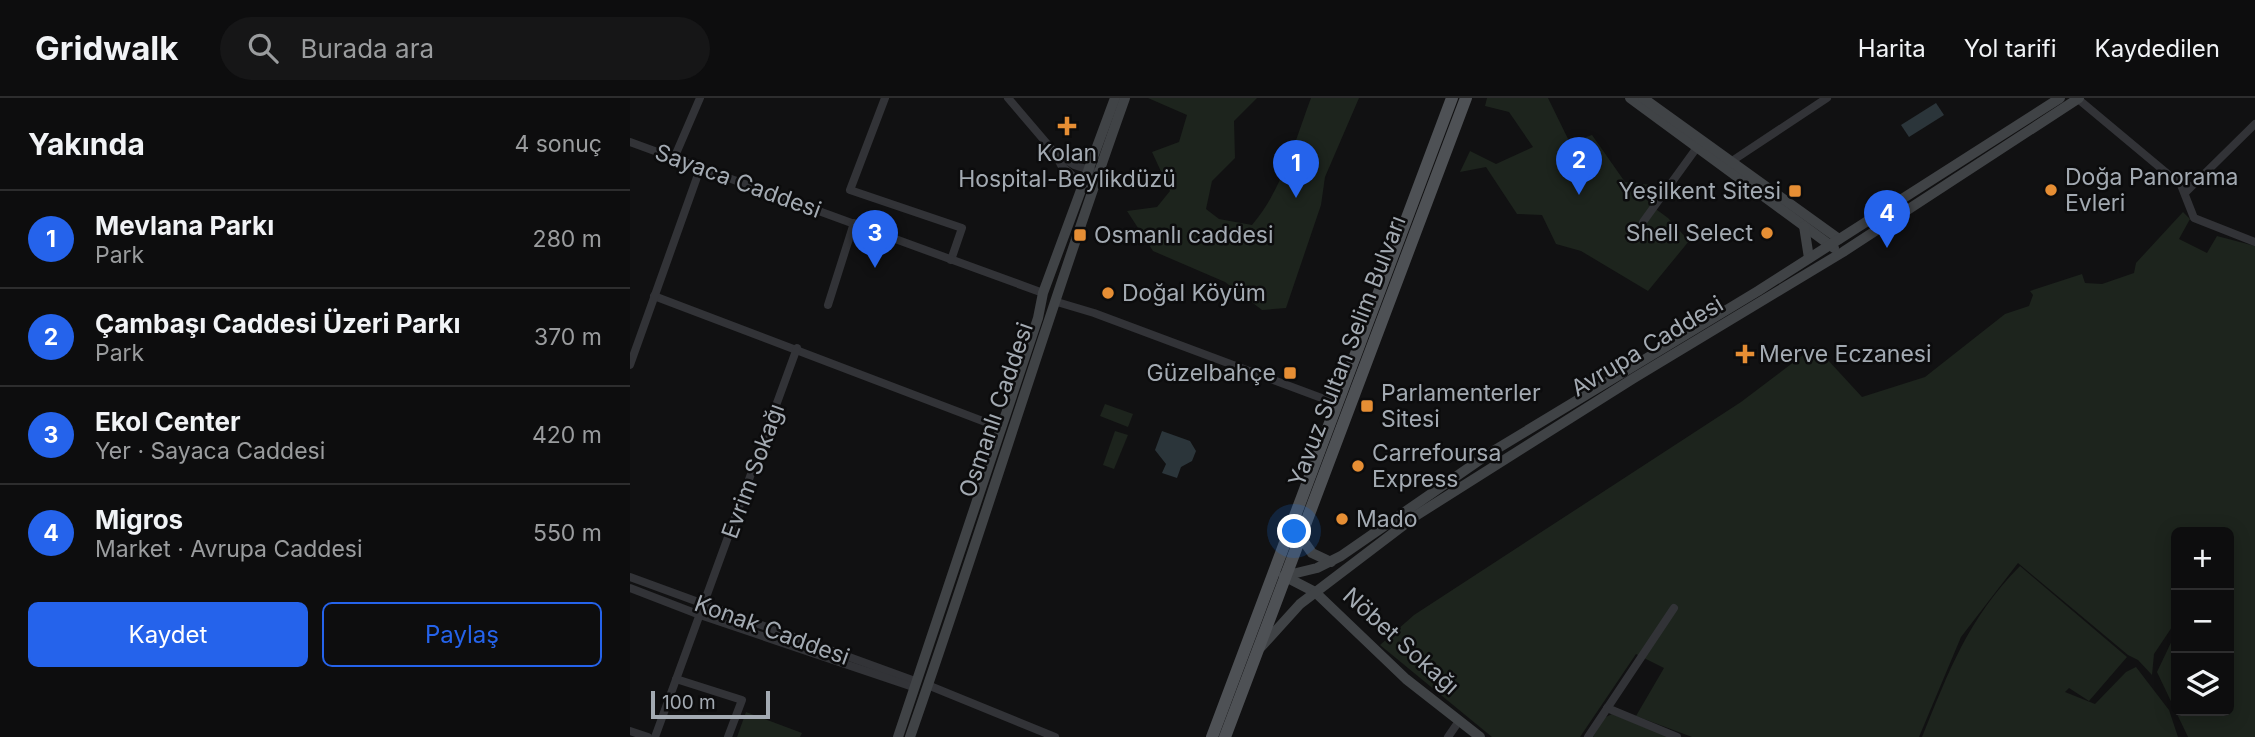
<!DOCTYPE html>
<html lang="tr">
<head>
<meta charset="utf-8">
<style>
  body { margin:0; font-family:Inter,sans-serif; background:#161617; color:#f1f3f6 }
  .controls { position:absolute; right:21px; bottom:21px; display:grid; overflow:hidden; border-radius:10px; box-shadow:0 4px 18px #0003 }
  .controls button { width:63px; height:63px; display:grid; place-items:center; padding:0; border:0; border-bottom:2px solid #2d2d2e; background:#0d0d0e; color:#f1f3f6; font:35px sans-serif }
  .scale { position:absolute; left:21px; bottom:18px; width:119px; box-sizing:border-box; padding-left:7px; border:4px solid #a3aab2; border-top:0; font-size:19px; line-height:24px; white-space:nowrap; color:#a3aab2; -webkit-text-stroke:5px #0c0c0d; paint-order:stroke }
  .you { position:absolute; left:665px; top:434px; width:24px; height:24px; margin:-18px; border:5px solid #fff; border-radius:50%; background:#1a73e8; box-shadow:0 0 0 10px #1a73e833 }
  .badge { display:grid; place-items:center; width:46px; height:46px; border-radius:50%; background:#2563eb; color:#fff; font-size:23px; font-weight:700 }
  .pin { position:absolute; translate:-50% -58px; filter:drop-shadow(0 2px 4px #0008) }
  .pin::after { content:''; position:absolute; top:37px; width:24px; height:21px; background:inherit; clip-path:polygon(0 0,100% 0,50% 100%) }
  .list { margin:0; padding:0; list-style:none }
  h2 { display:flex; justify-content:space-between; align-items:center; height:91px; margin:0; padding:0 28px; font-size:30px }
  h2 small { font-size:23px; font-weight:400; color:#9a9c9e }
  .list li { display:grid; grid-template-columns:46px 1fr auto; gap:21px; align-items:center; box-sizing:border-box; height:98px; padding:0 28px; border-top:2px solid #2d2d2e }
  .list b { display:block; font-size:26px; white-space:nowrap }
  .list p { margin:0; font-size:23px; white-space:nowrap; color:#9a9c9e }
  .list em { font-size:23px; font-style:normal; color:#9a9c9e }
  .actions { display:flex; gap:14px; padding:21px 28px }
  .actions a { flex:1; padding:16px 0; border:2px solid #2563eb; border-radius:10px; text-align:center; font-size:24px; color:#2563eb }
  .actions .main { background:#2563eb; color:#fff }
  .icon { flex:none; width:38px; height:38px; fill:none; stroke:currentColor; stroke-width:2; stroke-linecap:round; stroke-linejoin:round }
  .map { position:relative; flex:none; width:1625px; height:639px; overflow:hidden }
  header { display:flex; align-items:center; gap:42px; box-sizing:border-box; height:98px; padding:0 35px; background:#0d0d0e; border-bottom:2px solid #2d2d2e }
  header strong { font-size:33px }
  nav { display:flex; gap:38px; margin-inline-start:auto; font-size:24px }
  .search { width:490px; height:63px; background:#161617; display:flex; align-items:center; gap:18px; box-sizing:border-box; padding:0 24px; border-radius:38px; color:#9a9c9e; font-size:26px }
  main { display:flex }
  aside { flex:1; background:#0d0d0e }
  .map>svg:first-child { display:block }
</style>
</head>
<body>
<header>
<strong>Gridwalk</strong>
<div class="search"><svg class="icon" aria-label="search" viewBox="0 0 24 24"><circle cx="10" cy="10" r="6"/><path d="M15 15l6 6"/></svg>Burada ara</div>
<nav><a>Harita</a><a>Yol tarifi</a><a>Kaydedilen</a></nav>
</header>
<main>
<aside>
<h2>Yakında<small>4 sonuç</small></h2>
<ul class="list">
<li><span class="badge">1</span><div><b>Mevlana Parkı</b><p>Park</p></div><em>280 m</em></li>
<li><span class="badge">2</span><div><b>Çambaşı Caddesi Üzeri Parkı</b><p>Park</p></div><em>370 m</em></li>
<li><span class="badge">3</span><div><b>Ekol Center</b><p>Yer · Sayaca Caddesi</p></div><em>420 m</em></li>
<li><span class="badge">4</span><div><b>Migros</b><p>Market · Avrupa Caddesi</p></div><em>550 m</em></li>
</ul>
<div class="actions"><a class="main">Kaydet</a><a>Paylaş</a></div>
</aside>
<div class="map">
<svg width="1625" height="639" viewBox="0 0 1625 639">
  <rect width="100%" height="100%" fill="#111112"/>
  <g fill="#1d241d">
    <path d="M 518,0 L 627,0 L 604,23 L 605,60 L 582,83 L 576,111 L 589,121 L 622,127 C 652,92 665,43 681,0 L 729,0 L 695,79 L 691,107 L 656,210 L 632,212 L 595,184 L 523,153 L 497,113 L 527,109 L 540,93 L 522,54 L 549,44 L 557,17 Z"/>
    <polygon points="857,0 918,0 940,45 962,37 995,84 1031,88 1019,106 1038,120 1059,143 1018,193 951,153 926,146 912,117 887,116 856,69 830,74 840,53 866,66 903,49 879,14 855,8"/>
    <polygon points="1553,114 1560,121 1549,141 1577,155 1587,138 1625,148 1625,639 1558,639 1527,574 1546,534 1546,613 1599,613 1599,434 1546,434 1546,531 1542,529 1524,556 1522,577 1508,562 1498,557 1388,465 1331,539 1289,639 1062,639 1006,618 1034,570 1006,556 950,639 862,639 750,547 784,517 1111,304 1185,248 1232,299 1295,279 1375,216 1399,208 1403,197 1400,193 1452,176 1455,185 1472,186 1504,175 1506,165"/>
    <polygon points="475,306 503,316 498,329 470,318"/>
    <polygon points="485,333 498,337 484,371 473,367"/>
    <path d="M 1390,468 L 1497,559 L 1459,603 L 1439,590 L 1435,594 L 1465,606 L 1496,574 L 1506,569 L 1539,612 L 1548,639 L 1292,639 C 1320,571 1337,522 1390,468 Z"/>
    <polygon points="116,614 172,635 170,639 107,639"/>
    <polygon points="982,616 1039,639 963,639 974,620"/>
  </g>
  <g fill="#2b353a">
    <polygon points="1306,5 1314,17 1279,39 1271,27"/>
    <polygon points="532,333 560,343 566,353 562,363 551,369 547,380 532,375 536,366 525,352"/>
  </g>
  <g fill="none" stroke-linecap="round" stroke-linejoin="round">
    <g stroke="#323337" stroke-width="8">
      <polyline points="255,0 220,92 332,130 321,162"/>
      <polyline points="378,0 425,55 431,67 455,90"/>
      <polyline points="1448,1 1551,87 1564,120 1625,144"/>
      <polyline points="0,44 413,195"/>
      <polyline points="427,56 444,67 463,73"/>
      <polyline points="45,58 70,0"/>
      <polyline points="1102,63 1197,0"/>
      <polyline points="1555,95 1625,26"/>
      <polyline points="1013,124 1068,48"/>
      <polyline points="24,198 371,330"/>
      <polyline points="427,204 464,215 705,305"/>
      <polyline points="198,207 224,125"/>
      <polyline points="0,267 71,68"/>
      <polyline points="0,479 285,583"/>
      <polyline points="0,490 70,517 283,589"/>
      <polyline points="46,581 112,602 98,639"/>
      <polyline points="300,588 425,639"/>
      <polyline points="977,610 1047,639"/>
      <polyline points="0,633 18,639"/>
      <polyline points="25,639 167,250"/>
      <polyline points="818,639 829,623"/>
      <polyline points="958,639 1044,510"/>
    </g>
    <g stroke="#404346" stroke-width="10">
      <polyline points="1000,0 1204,150"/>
      <polyline points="1013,0 1209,141"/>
      <polyline points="1174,128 1179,160"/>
      <polyline points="670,438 682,455 701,464"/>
      <polyline points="654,478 687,470 711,458 860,355 1128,193 1430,0"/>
      <polyline points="654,478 685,494 776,581 850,639"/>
      <polyline points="631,549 670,506 787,417 1004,280 1213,154 1449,0"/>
      <polyline points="268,639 408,220 413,195 485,0"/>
      <path d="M 280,639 C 354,427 419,212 495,0"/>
    </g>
    <g stroke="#4e5155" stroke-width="12">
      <polyline points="582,639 822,0"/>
      <polyline points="595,639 836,0"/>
    </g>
  </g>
  <g fill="#e68e34" stroke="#0c0c0d" stroke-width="2.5">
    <path d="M433.5 17.5h7v7h7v7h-7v7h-7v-7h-7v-7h7z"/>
    <circle cx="1421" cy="92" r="7"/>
    <rect x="1158" y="86" width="14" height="14" rx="3.5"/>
    <circle cx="1137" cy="135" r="7"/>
    <rect x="443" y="130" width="14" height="14" rx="3.5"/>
    <circle cx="478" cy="195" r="7"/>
    <path d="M1111.5 245.5h7v7h7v7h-7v7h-7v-7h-7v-7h7z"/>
    <rect x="653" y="268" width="14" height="14" rx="3.5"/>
    <rect x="730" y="301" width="14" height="14" rx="3.5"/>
    <circle cx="728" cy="368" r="7"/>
    <circle cx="712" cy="421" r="7"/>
  </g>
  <g text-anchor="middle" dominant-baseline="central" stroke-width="5" stroke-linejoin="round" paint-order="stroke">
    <g font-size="23" fill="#a3aab2" stroke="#0c0c0d" text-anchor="start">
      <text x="437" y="55" text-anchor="middle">Kolan<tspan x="437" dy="26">Hospital-Beylikdüzü</tspan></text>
      <text x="1435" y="79">Doğa Panorama<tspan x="1435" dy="26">Evleri</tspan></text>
      <text x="1151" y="93" text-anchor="end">Yeşilkent Sitesi</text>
      <text x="1123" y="135" text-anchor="end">Shell Select</text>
      <text x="464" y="137">Osmanlı caddesi</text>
      <text x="492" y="195">Doğal Köyüm</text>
      <text x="1129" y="256">Merve Eczanesi</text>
      <text x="646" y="275" text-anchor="end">Güzelbahçe</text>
      <text x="751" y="295">Parlamenterler<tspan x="751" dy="26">Sitesi</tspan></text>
      <text x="742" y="355">Carrefoursa<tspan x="742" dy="26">Express</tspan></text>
      <text x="726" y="421">Mado</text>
    </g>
    <g font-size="23" fill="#a3aab2" stroke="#0c0c0d">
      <text transform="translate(108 83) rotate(20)">Sayaca Caddesi</text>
      <text transform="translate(1017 248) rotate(-31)">Avrupa Caddesi</text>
      <text transform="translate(717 253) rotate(-69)">Yavuz Sultan Selim Bulvarı</text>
      <text transform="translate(366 312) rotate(-71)">Osmanlı Caddesi</text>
      <text transform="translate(123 373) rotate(-70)">Evrim Sokağı</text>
      <text transform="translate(142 532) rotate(20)">Konak Caddesi</text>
      <text transform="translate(771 543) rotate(42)">Nöbet Sokağı</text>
    </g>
  </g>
</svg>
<div class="controls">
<button>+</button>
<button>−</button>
<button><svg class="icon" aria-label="layers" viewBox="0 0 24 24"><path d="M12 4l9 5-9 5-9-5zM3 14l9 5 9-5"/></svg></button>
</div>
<div class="scale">100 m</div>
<div class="you"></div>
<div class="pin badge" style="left:666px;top:100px">1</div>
<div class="pin badge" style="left:949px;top:97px">2</div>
<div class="pin badge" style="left:245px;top:170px">3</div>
<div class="pin badge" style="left:1257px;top:150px">4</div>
</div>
</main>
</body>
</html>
